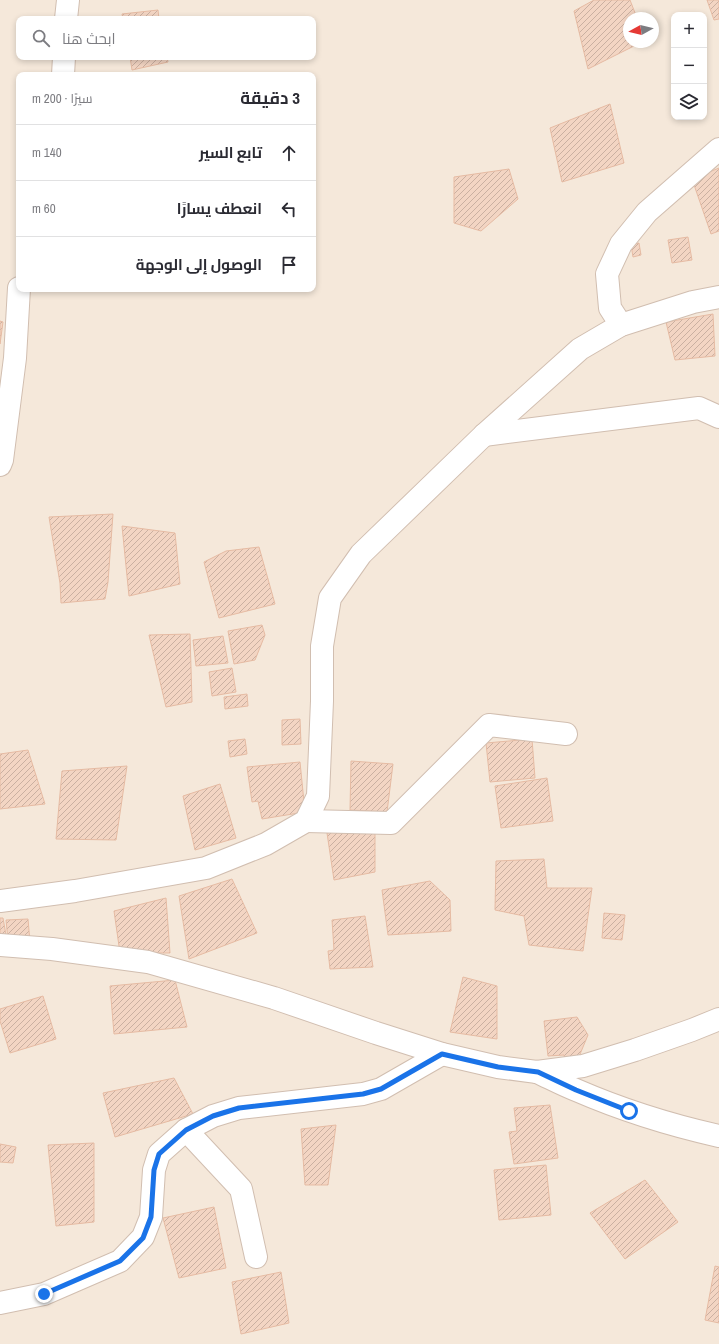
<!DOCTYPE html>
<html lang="ar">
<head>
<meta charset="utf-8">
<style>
  body { margin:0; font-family:"Archivo Narrow",Cairo,sans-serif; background:#f7f7f7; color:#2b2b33; direction:rtl }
  .controls { position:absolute; right:12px; top:12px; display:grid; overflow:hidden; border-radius:8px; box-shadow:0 2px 6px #0003 }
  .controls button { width:36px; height:36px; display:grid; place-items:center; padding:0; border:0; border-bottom:1px solid #e1e1e2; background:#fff; color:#2b2b33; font:20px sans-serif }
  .compass { position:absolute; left:623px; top:12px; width:36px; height:36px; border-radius:50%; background:#fff; box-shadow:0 2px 6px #0003; rotate:262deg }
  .stop { position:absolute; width:12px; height:12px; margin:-9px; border:3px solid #1a73e8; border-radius:50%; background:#fff }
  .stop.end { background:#1a73e8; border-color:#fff; box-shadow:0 1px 4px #0008 }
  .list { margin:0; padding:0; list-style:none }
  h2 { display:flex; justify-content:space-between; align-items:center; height:52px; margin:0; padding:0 16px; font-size:17px }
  h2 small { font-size:13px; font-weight:400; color:#7c7c81 }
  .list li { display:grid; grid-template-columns:26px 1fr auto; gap:12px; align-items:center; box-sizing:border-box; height:56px; padding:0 16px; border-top:1px solid #e1e1e2 }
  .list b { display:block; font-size:15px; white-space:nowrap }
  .list em { font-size:13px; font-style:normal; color:#7c7c81 }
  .icon { flex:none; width:22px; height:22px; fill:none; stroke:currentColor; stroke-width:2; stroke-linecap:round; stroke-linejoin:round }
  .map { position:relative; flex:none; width:719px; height:1344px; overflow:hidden; direction:ltr }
  .search { position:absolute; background:#fff; box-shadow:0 2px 6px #0003; left:16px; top:16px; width:300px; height:44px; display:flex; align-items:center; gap:10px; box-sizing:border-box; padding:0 14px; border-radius:8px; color:#7c7c81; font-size:15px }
  .panel { position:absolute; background:#fff; box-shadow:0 2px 6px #0003; left:16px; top:72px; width:300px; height:220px; border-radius:8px; direction:rtl }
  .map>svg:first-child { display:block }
</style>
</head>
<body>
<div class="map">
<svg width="719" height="1344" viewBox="0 0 719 1344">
  <defs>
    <pattern id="building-hatch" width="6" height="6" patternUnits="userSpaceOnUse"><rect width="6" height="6" fill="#f3d5c3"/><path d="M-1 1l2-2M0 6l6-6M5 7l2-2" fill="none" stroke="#cab0a1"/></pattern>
  </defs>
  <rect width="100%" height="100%" fill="#fdf6ec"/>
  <path fill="#f5e8da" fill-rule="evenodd" d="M 0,0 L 719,0 L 719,1344 L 0,1344 ZM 674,15 L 704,15 L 704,117 L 674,117 ZM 629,18 L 653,18 L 653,42 L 629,42 ZM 19,19 L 313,19 L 313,57 L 19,57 ZM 19,75 L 313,75 L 313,289 L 19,289 Z"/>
  <g fill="url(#building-hatch)" stroke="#e6bba3">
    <polygon points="594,0 630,0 637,18 629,18 629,42 642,42 588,69 574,11"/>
    <polygon points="707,0 719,0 719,19 714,20"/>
    <polygon points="158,10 159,19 123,19 122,14"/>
    <polygon points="130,57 167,57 168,62 132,70"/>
    <polygon points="610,104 624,163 562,182 550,128"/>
    <polygon points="719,168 719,231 711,234 692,179"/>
    <polygon points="509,169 518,199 481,231 454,223 454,177"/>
    <polygon points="688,237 692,260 672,263 668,240"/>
    <polygon points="639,243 641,255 633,257 631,245"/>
    <polygon points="713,314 715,356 675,360 666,322"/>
    <polygon points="0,321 3,322 0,344"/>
    <polygon points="113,514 108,582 105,599 61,603 60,583 49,517"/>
    <polygon points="122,526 175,533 180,584 129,596"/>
    <polygon points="259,547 275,604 219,618 204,562 226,551"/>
    <polygon points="262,625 265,635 255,660 234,664 228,631"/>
    <polygon points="190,634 192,702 166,707 149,635"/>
    <polygon points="223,636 228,663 196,666 193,640"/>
    <polygon points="232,668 236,692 212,696 209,672"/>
    <polygon points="247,694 248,706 225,709 224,697"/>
    <polygon points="300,719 301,744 282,745 282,720"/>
    <polygon points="245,739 247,754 230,757 228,741"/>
    <polygon points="532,739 535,778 490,782 486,743"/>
    <polygon points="28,750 45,804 0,809 0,754"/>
    <polygon points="351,761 393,764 387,812 350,810"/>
    <polygon points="300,762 305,812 262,819 258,801 252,802 247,767"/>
    <polygon points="127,766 116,840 56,839 62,771"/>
    <polygon points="547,778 553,821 501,828 495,786"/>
    <polygon points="220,784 236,838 195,850 183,796"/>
    <polygon points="375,826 375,872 334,880 327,833"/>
    <polygon points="544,859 547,888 592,888 583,951 529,945 524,916 495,910 496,861"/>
    <polygon points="232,879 257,933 189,959 179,896"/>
    <polygon points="430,881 450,900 451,931 388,935 382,890"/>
    <polygon points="166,898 170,953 120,953 114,911"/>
    <polygon points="604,913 625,915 622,940 602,938"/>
    <polygon points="365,916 373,967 330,969 328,951 334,950 332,920"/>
    <polygon points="0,918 3,918 6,935 0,935"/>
    <polygon points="28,919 30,942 8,940 6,920"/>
    <polygon points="463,977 497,986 497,1039 450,1032"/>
    <polygon points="175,980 187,1027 114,1034 110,986"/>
    <polygon points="43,996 56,1039 10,1053 0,1021 0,1009"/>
    <polygon points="577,1017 588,1035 578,1059 565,1060 564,1055 548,1056 544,1021"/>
    <polygon points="174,1078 193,1114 115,1137 103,1093"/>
    <polygon points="550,1105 558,1158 514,1164 509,1132 517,1131 514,1108"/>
    <polygon points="336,1125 328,1185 305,1185 301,1129"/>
    <polygon points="94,1143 94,1222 56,1226 48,1145"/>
    <polygon points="0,1144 16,1147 13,1163 0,1162"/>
    <polygon points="546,1165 551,1215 499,1220 494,1170"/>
    <polygon points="645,1180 678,1222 625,1259 590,1213"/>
    <polygon points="214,1207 226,1268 179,1278 163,1218"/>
    <polygon points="715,1266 719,1267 719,1323 705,1320"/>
    <polygon points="281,1272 289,1323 241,1334 232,1282"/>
  </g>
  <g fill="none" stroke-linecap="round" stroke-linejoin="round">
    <defs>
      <g id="minor">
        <polyline points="66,19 68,0"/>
        <polyline points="63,75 64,57"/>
        <polyline points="621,325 610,308 607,274 621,244 647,212 719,149"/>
        <polyline points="484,435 699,408 719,417"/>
        <polyline points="0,465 2,460 15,358 19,288"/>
        <polyline points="306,821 391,823 489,725 566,734"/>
        <polyline points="0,901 75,891 206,868 266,844 306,821 318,796 322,701 322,646 330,598 361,554 484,435 580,349 621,325 693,302 719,297"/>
        <polyline points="0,945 52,949 148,962 274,998 376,1033 442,1054 498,1067 537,1072 583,1066 635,1050 692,1030 719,1019"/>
        <path d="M 537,1072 C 550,1078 563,1085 576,1090 C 622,1110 670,1125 719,1136"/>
        <polyline points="186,1130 241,1189 256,1257"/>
        <polyline points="0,1303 44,1294 120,1261 143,1237 151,1217 154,1170 159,1154 186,1130 213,1116 239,1108 363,1094 381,1089 442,1054"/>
      </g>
    </defs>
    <use href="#minor" stroke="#d1beb0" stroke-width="24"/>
    <use href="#minor" stroke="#fff" stroke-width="22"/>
  </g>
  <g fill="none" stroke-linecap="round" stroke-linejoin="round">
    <polyline stroke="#1a73e8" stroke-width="5" points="44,1294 120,1261 143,1238 151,1217 154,1170 159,1154 186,1130 213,1116 239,1108 363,1094 381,1089 442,1054 498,1067 538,1072 576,1090 629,1111"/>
  </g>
</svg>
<div class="controls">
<button>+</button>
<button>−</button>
<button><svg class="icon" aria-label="layers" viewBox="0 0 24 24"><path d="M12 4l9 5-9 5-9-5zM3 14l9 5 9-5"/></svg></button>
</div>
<svg class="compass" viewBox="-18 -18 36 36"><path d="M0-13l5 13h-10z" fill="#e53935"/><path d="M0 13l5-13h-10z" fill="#7c7c81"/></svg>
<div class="stop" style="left:629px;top:1111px"></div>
<div class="stop end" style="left:44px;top:1294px"></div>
<div class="search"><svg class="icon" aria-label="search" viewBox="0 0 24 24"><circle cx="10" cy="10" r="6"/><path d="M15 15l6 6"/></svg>ابحث هنا</div>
<section class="panel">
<h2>3 دقيقة<small>سيرًا · 200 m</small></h2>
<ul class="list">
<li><svg class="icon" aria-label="ahead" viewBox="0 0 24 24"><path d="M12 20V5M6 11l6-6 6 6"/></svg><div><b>تابع السير</b></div><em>140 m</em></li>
<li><svg class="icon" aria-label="left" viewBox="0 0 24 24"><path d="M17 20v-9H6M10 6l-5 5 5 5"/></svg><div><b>انعطف يسارًا</b></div><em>60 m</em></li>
<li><svg class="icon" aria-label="arrive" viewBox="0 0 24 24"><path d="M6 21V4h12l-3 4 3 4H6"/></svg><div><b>الوصول إلى الوجهة</b></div></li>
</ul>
</section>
</div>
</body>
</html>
